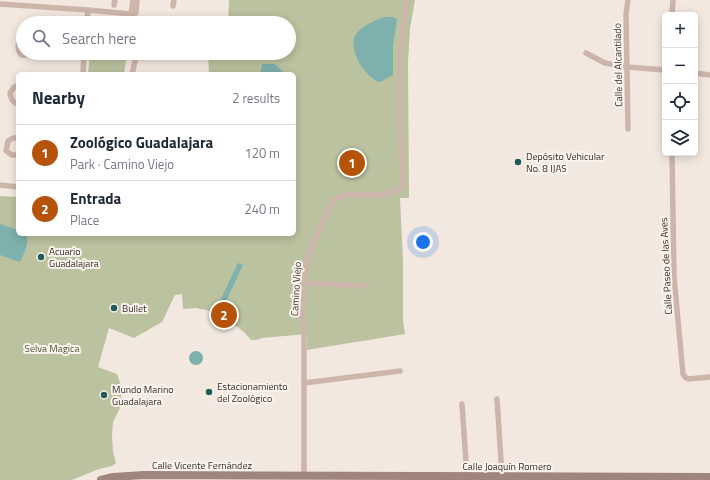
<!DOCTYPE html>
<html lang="en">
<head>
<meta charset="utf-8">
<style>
  body { margin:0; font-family:"Titillium Web",sans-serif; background:#f6f6f7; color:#1f2937 }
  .controls { position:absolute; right:12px; top:12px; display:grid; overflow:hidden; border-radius:6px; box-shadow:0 2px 10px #0003 }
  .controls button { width:36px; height:36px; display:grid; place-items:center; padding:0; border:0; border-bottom:1px solid #e0e1e3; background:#fff; color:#1f2937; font:20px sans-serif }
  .you { position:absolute; left:423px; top:242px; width:14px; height:14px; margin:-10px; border:3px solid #fff; border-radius:50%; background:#1a73e8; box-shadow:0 0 0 6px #1a73e833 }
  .badge { display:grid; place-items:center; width:26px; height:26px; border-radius:50%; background:#b45309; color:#fff; font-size:13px; font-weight:700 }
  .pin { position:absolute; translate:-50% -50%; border:2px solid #fff; box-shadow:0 1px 4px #0006 }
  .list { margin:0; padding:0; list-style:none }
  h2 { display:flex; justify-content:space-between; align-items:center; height:52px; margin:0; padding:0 16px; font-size:17px }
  h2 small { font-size:13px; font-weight:400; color:#747a83 }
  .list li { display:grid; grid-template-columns:26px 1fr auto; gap:12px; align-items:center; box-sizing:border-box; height:56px; padding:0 16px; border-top:1px solid #e0e1e3 }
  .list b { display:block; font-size:15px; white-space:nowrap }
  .list p { margin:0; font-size:13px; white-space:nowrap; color:#747a83 }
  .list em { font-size:13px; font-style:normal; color:#747a83 }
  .icon { flex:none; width:22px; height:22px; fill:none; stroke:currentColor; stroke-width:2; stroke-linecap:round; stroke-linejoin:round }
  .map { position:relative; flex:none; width:710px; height:480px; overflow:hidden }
  .search { position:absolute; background:#fff; box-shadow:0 2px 10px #0003; left:16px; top:16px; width:280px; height:44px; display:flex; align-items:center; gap:10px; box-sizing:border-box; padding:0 14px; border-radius:22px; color:#747a83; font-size:15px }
  .panel { position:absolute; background:#fff; box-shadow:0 2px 10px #0003; left:16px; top:72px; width:280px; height:164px; border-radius:6px }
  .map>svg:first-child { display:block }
</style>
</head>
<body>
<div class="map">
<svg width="710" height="480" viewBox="0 0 710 480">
  <rect width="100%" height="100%" fill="#f3e8df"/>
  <g fill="#bbc29f">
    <polygon points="229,0 415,0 410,29 408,62 409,198 400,198 403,261 403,321 405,334 307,350 307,334 262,338 256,340 251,340 245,333 231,322 214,312 196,308 183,309 182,294 175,295 162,322 134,338 109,328 98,367 117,374 121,386 121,399 120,408 113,422 112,435 113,452 116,463 112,466 99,469 72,480 0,480 0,196 18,197 18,234 294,234 294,74 209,74 208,54 289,53 289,23 228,23"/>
    <polygon points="93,17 126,19 129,23 93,23"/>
    <polygon points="90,53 127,53 124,74 88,74"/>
  </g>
  <g fill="#7eb0ad">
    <path d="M 384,17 L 393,17 L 397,19 L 393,45 L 393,75 L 380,82 C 366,79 348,50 355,36 C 360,26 374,21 384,17 Z"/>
    <polygon points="262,64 275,64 285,74 260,74"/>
    <path d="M 0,224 L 18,230 L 18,234 L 26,234 C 30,243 24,253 20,262 L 0,255 Z"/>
    <polygon points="238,263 243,265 224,305 219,303"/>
    <circle cx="196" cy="358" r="7"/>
  </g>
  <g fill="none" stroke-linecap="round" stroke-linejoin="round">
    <g stroke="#ccb6ab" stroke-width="5.5">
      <polyline points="628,0 626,14 628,129"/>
      <polyline points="0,4 88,10 131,14 137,23"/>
      <polyline points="114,5 115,0"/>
      <polyline points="173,6 174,0"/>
      <polyline points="136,13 137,0"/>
      <polyline points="131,14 133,0"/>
      <polyline points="672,15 673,0"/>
      <polyline points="87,23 88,10"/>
      <path d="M 23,37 L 20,39 C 18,44 17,51 22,55 L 48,55 L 53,53"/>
      <polyline points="586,53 605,63 627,67 665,70"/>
      <polyline points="695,73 710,75"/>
      <polyline points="83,74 84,53"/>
      <polyline points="132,74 137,53"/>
      <path d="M 18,86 L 14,87 L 10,93 C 11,99 12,102 18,104"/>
      <polyline points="18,138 13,138 8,141 6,151 12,155 18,155"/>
      <polyline points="672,153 674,277 683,374 685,377 688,379 710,377"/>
      <polyline points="0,185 18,187"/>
      <polyline points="305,283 365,286"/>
      <polyline points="304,383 400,371"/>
      <polyline points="497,399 502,476"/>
      <polyline points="462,404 467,476"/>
      <path d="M 304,476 L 304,334 L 302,314 L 307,256 L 333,201 C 338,199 343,196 348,195 C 365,193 390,199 403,186 L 400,127 L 400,52 L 407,0"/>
    </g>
    <polyline stroke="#9f857c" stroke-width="8" points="101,480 113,477 144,475 710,477"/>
  </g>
  <g fill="#1f5b58" stroke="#faf2ec" stroke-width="1.5">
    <circle cx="518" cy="162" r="4"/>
    <circle cx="41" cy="257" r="4"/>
    <circle cx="114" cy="308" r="4"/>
    <circle cx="209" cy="392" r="4"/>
    <circle cx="104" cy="395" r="4"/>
  </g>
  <g text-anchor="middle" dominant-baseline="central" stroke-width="4" stroke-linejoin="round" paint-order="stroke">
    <g font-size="10" fill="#392d2a" stroke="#faf2ec">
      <text transform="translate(618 65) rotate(-91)">Calle del Alcantilado</text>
      <text transform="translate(666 266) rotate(-93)">Calle Paseo de las Aves</text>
      <text transform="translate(296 289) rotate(-87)">Camino Viejo</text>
      <text x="202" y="465">Calle Vicente Fernández</text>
      <text x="507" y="466">Calle Joaquín Romero</text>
    </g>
    <g font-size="10" fill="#392d2a" stroke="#faf2ec" text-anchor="start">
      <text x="526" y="156">Depósito Vehicular<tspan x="526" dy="12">No. 8 IJAS</tspan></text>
      <text x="49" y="251">Acuario<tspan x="49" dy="12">Guadalajara</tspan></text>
      <text x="122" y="308">Bullet</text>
      <text x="217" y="386">Estacionamiento<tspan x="217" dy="12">del Zoológico</tspan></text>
      <text x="112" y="389">Mundo Marino<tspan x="112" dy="12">Guadalajara</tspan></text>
    </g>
    <g font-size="10" fill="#4d582e" stroke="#faf2ec">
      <text x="52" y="348">Selva Magica</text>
    </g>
  </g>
</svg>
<div class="controls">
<button>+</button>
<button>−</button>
<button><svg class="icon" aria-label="locate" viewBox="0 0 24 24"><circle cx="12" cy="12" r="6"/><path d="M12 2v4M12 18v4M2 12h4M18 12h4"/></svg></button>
<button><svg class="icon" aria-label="layers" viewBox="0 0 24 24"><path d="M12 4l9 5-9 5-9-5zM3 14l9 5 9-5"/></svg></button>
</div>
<div class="you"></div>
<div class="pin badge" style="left:352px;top:163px">1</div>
<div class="pin badge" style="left:224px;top:315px">2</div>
<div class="search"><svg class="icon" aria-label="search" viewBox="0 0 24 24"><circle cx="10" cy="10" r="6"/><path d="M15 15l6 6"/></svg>Search here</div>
<section class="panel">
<h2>Nearby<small>2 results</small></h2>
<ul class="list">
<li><span class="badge">1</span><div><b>Zoológico Guadalajara</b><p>Park · Camino Viejo</p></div><em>120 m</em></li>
<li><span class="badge">2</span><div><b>Entrada</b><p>Place</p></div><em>240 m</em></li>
</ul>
</section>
</div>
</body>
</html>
